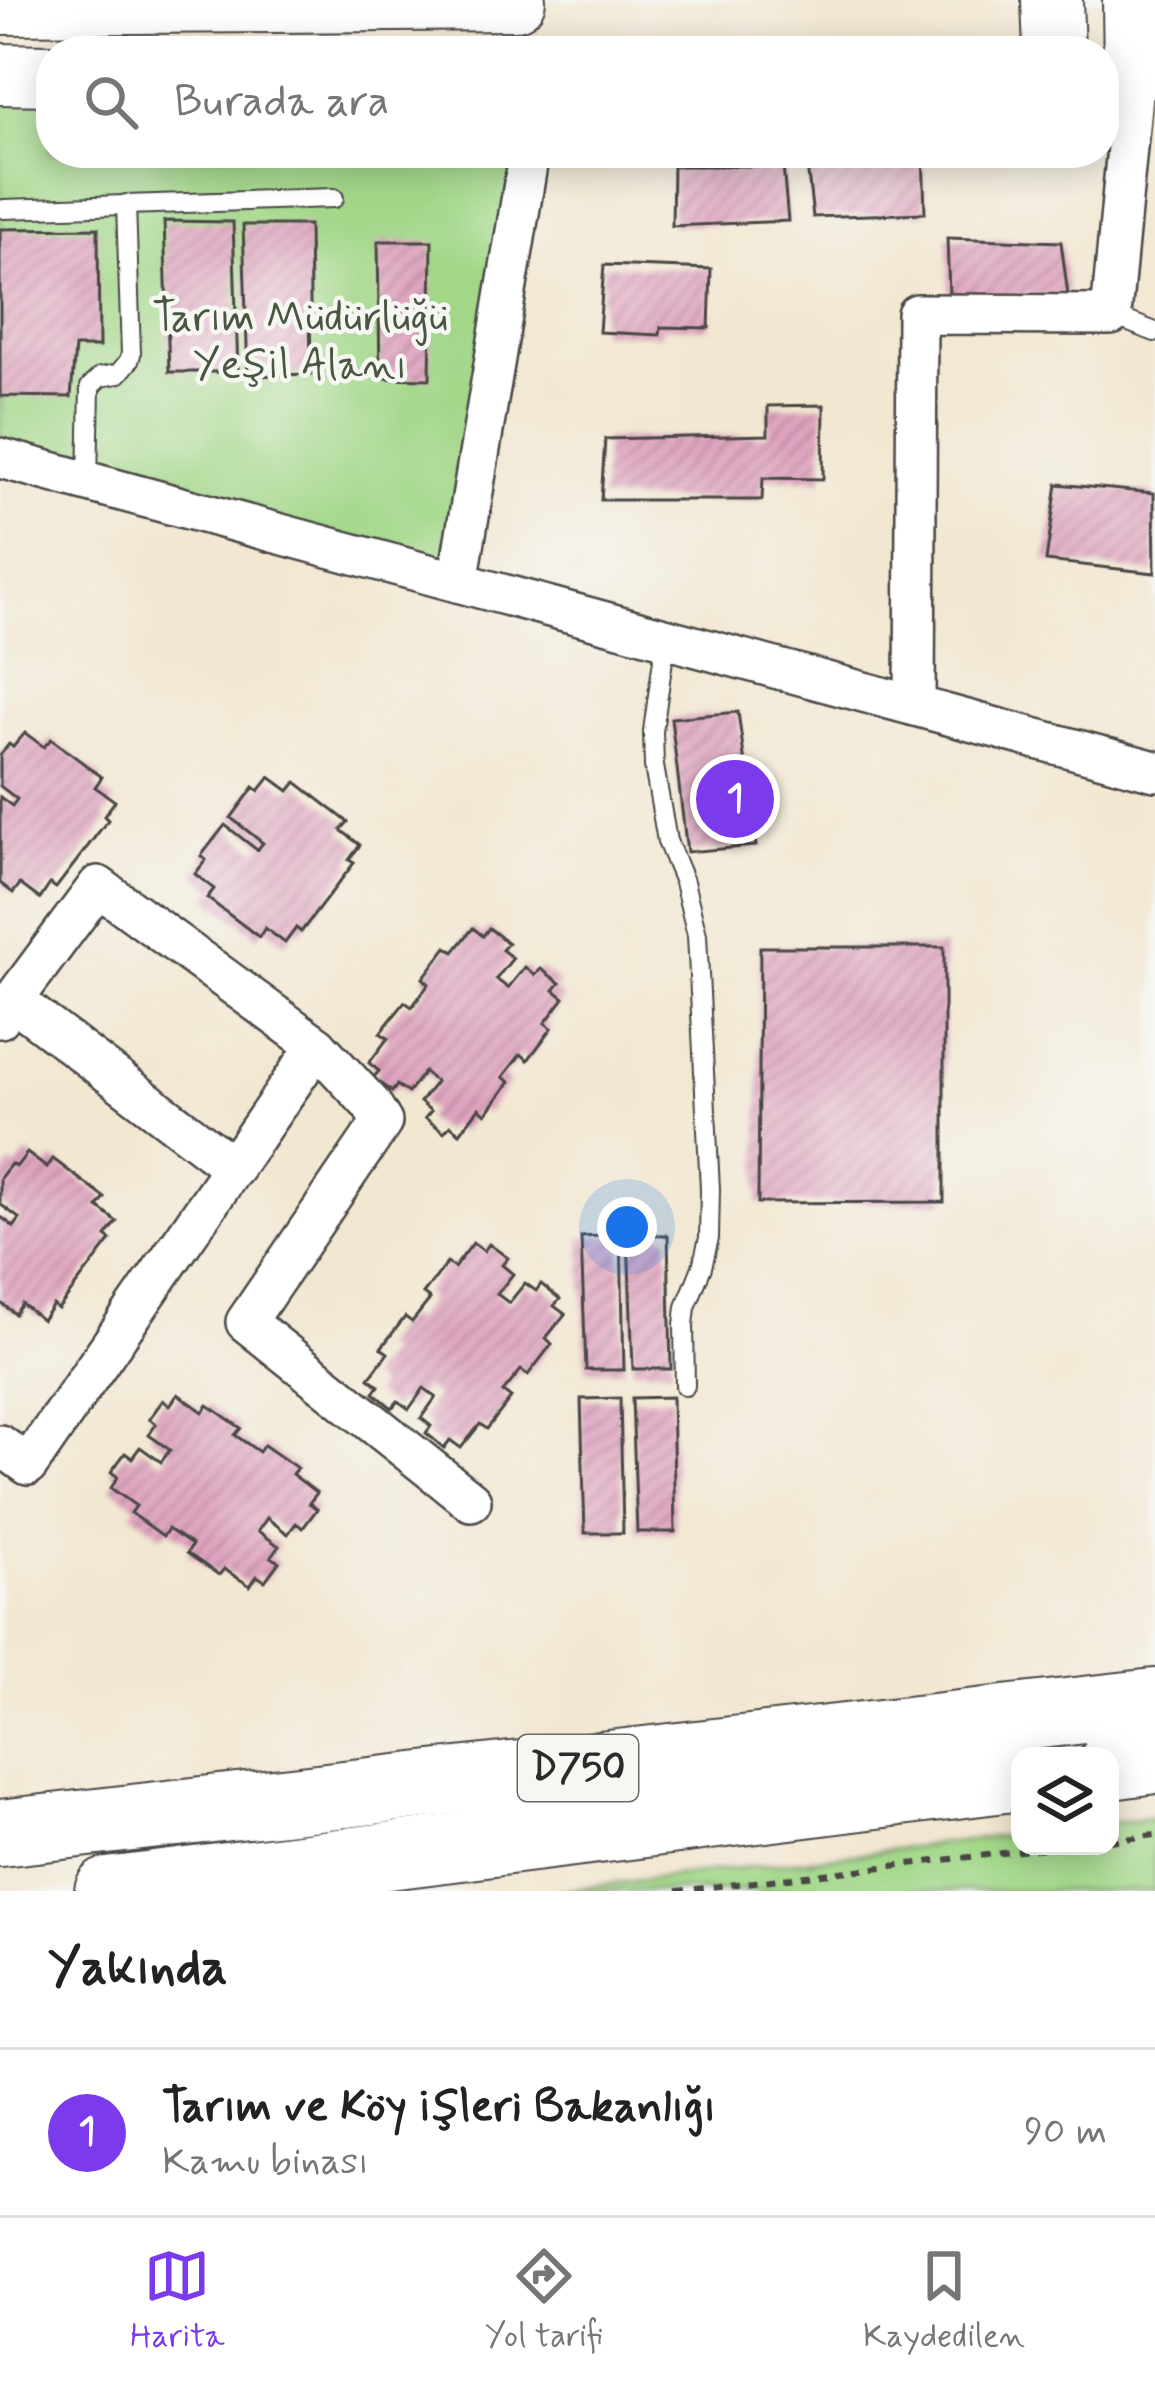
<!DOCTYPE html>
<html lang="tr">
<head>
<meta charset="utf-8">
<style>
  body { margin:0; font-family:Mynerve,sans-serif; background:#f2f2f2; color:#222 }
  .controls { position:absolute; right:36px; bottom:36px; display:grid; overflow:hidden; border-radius:24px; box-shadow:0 6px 30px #0003 }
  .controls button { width:108px; height:108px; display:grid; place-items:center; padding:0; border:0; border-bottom:3px solid #e0e0e0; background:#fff; color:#222; font:60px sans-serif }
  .you { position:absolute; left:627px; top:1227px; width:42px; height:42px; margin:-30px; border:9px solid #fff; border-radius:50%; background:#1a73e8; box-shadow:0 0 0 18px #1a73e833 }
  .badge { display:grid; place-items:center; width:78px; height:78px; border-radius:50%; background:#7c3aed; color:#fff; font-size:39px; font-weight:700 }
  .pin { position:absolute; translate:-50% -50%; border:6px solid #fff; box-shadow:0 3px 12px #0006 }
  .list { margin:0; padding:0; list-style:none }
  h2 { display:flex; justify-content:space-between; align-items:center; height:156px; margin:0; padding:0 48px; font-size:51px }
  h2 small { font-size:39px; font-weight:400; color:#767676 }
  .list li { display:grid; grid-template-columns:78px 1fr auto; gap:36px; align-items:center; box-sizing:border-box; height:168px; padding:0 48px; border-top:3px solid #e0e0e0 }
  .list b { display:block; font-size:45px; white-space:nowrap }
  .list p { margin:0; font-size:39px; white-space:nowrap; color:#767676 }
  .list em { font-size:39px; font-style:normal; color:#767676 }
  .icon { flex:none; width:66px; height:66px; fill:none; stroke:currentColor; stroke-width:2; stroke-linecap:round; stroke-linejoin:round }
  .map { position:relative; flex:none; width:1155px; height:1891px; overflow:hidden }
  .search { position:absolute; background:#fff; box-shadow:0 6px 30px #0003; left:36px; right:36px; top:36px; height:132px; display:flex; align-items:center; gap:30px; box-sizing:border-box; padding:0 42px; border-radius:48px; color:#767676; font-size:45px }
  .sheet { height:324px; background:#fff }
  nav { display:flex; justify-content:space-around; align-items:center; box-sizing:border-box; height:168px; border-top:3px solid #e0e0e0; background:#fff; font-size:33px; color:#767676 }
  nav a { display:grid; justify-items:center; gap:6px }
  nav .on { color:#7c3aed }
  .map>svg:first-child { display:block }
</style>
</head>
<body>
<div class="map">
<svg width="1155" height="1891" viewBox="0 0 1155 1891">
  <defs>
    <pattern id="building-hatch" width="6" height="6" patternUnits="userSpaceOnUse" patternTransform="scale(3)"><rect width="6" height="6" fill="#e0a4c0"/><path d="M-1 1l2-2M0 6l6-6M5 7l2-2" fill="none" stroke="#b6869c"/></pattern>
  </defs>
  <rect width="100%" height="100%" fill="#f6f6f2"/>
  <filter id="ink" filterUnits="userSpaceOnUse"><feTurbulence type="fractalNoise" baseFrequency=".00833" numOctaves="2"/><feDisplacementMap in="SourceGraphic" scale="24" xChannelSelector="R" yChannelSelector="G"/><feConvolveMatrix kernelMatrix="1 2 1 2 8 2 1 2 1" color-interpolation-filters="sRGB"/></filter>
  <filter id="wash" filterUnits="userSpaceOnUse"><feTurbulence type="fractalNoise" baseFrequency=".004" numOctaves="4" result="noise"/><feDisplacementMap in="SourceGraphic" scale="48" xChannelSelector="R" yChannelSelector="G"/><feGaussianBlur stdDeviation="2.7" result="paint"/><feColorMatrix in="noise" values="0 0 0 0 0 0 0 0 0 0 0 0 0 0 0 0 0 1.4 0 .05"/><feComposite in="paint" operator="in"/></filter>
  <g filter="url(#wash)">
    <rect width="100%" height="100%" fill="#f2e7d1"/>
    <g fill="#a2d788" stroke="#66815a" stroke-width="3">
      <polygon points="0,74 51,75 51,153 529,153 458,582 0,458"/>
      <polygon points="1155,1818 1155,1891 554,1891 1020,1834 1020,1846 1110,1846 1110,1823"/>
    </g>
    <g id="blocks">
      <g fill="url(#building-hatch)">
        <polygon points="923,153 925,213 813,217 806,156"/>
        <polygon points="673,166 783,166 788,221 672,226"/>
        <polygon points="164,221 233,222 238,372 169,372"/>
        <polygon points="243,225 309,225 311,374 248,376"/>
        <polygon points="98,228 99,347 75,347 71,397 0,396 0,229"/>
        <polygon points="947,238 1061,242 1068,295 949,294"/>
        <polygon points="378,241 432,241 430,379 380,378"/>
        <polygon points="604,265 711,269 709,328 661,327 660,335 599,332"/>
        <polygon points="824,405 823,479 763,478 762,500 601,500 605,439 768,435 768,406"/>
        <polygon points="1057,484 1154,493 1155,573 1046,561"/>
        <polygon points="738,712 756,846 687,852 671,718"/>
        <polygon points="25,733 44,747 51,739 102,777 95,787 115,801 104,816 108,820 56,888 50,884 40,899 20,884 13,893 0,883 0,797 12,806 17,799 0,786 0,755 9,744 13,747"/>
        <polygon points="270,777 289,791 296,782 348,822 341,830 360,845 349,860 354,863 301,932 296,928 285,943 265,928 259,937 207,898 214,889 195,874 206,860 201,856 225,825 257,850 263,843 231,818 254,787 259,791"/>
        <polygon points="473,928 483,936 489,928 508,943 502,950 513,958 496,979 508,988 525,967 535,975 541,969 560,983 554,990 564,998 545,1023 552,1028 528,1060 521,1054 503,1077 510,1082 486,1114 479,1108 460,1133 450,1125 444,1132 425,1118 431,1111 420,1102 436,1082 424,1072 408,1093 397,1085 392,1092 373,1078 379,1071 369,1063 388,1038 380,1033 405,1002 412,1007 429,984 423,978 447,947 454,952"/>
        <polygon points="760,947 944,947 944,1202 758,1203"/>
        <polygon points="27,1153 47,1168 53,1159 105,1198 98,1207 117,1222 106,1236 111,1240 58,1309 53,1305 42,1320 22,1304 15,1314 0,1302 0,1216 14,1227 20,1219 0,1204 0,1178 11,1164 16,1167"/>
        <polygon points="621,1235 624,1370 586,1370 581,1237"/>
        <polygon points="668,1235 671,1369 633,1369 628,1236"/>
        <polygon points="473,1243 484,1251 489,1244 508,1258 502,1265 513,1274 497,1294 509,1303 525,1283 536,1291 541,1284 560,1299 554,1306 565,1314 546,1338 552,1344 528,1375 521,1370 503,1392 511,1398 487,1429 480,1424 461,1448 450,1440 444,1448 426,1433 431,1426 421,1418 436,1397 424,1388 409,1409 398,1401 392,1408 374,1393 379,1386 369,1378 388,1353 381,1348 405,1317 412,1322 430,1299 423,1294 447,1263 454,1268"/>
        <polygon points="178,1394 203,1412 208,1405 241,1428 235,1435 259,1452 264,1445 297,1468 292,1474 317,1493 309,1503 317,1509 303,1528 296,1523 288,1534 267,1518 258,1531 279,1546 271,1557 279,1562 265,1581 257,1576 250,1586 224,1569 219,1575 187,1553 192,1545 168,1529 163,1536 131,1513 136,1506 111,1488 118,1477 111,1472 125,1453 132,1458 140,1447 161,1462 170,1450 149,1435 156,1424 149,1419 163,1400 170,1405"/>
        <polygon points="672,1397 675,1532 637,1532 632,1398"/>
        <polygon points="620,1398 623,1533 585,1533 581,1399"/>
      </g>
    </g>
  </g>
  <g filter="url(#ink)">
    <use href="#blocks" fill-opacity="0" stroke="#494744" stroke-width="3"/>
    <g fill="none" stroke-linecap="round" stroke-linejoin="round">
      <defs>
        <g id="lane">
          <polyline points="4,209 334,198"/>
          <polyline points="1111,315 1155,332"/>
          <polyline points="88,482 90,387 100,377 118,374 129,361 131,354 126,204"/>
          <polyline points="666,638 653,731 654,766 667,841 684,882 697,935 710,1189 709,1238 702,1267 686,1307 684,1325 685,1386"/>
        </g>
        <g id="street">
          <polyline points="0,458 1155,771"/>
          <polyline points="458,582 529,153"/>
          <polyline points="915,706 917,314 1111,315 1134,74"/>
          <polyline points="13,1000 234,1168"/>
          <polyline points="0,1018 98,886 317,1046 371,1104 382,1122 246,1322 471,1501"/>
          <polyline points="0,1445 28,1465 317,1046"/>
        </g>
        <g id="primary">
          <polyline points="1052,0 1054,51"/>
          <polyline points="1133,0 1134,74"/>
          <polyline points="0,4 515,0"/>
          <polyline points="0,74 51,75"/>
        </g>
        <g id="highway">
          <polyline points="1110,1766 1155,1760"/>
          <polyline points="0,1833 1155,1702"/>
          <polyline points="108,1891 1020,1777"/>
        </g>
      </defs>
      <use href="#lane" stroke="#494744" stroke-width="22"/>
      <use href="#street" stroke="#494744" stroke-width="44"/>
      <use href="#primary" stroke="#494744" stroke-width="64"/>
      <use href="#highway" stroke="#494744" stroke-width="70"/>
      <g stroke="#494744" stroke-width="6" stroke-dasharray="9 9" stroke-linecap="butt">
        <polyline points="1110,1841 1155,1835"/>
        <polyline points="677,1891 1064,1846"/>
      </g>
      <use href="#lane" stroke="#fff" stroke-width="18"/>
      <use href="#street" stroke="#fff" stroke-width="39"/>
      <use href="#primary" stroke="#fff" stroke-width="60"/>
      <use href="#highway" stroke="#fff" stroke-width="66"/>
    </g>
  </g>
  <g text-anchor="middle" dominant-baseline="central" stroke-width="9" stroke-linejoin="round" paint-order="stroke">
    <rect fill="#f6f6f2" stroke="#686867" stroke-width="3" x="518" y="1735" width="120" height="66" rx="9"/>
    <g font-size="39" font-weight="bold" fill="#2b2b2b">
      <text x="578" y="1768">D750</text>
    </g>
    <g font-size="42" fill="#495642" stroke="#f6f6f2">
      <text x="300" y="318">Tarım Müdürlüğü<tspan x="300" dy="48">Yeşil Alanı</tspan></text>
    </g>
  </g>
</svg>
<div class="controls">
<button><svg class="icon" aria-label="layers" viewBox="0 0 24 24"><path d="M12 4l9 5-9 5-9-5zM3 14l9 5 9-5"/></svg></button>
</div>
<div class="you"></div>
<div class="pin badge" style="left:735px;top:799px">1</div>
<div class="search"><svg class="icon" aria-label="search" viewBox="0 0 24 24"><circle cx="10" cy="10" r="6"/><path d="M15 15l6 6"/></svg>Burada ara</div>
</div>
<section class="sheet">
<h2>Yakında<small></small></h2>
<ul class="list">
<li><span class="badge">1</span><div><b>Tarım ve Köy işleri Bakanlığı</b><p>Kamu binası</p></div><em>90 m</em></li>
</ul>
</section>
<nav>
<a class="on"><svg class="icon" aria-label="map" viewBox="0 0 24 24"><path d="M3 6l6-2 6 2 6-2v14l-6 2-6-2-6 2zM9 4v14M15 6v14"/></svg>Harita</a>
<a><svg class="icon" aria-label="directions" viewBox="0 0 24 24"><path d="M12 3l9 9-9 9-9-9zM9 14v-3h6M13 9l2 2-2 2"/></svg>Yol tarifi</a>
<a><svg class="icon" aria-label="saved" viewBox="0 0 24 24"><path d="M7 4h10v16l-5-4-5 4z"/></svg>Kaydedilen</a>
</nav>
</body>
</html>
